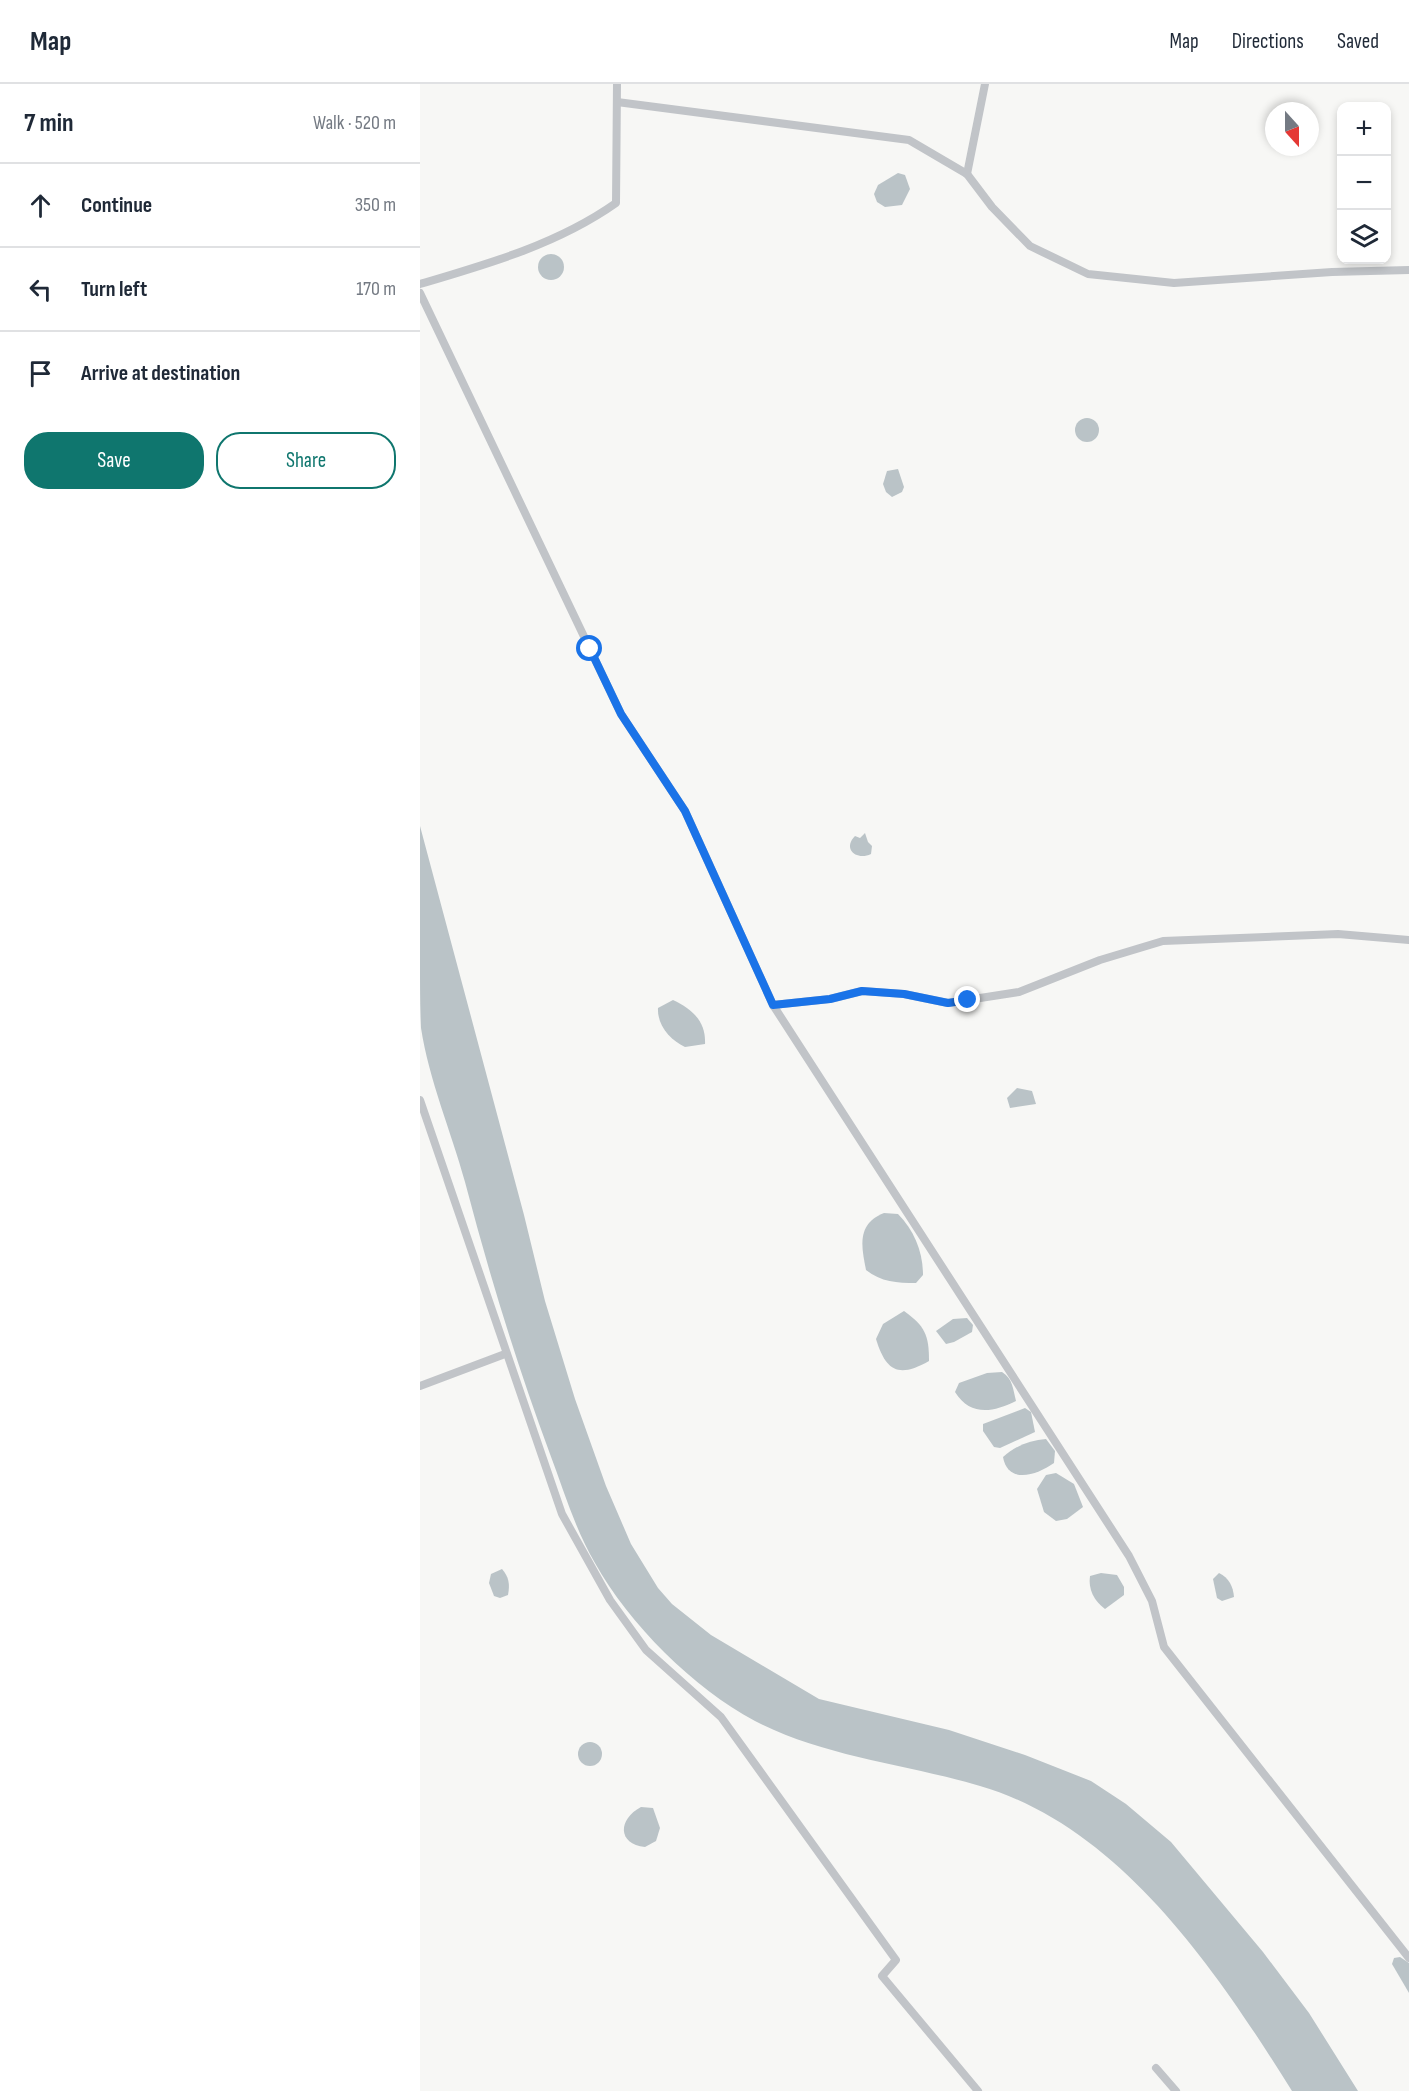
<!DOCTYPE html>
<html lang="en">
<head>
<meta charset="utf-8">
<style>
  body { margin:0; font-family:"Sofia Sans Condensed",sans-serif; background:#f2f2f3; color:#1f2937 }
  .controls { position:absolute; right:18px; top:18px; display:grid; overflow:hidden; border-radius:12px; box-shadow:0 3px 9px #0003 }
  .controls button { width:54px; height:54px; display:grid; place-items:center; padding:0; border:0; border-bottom:2px solid #e0e1e3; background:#fff; color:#1f2937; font:30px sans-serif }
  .compass { position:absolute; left:845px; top:18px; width:54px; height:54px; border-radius:50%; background:#fff; box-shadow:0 3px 9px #0003; rotate:159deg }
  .stop { position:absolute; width:18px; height:18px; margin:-14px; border:4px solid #1a73e8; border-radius:50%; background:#fff }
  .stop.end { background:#1a73e8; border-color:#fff; box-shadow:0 2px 6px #0008 }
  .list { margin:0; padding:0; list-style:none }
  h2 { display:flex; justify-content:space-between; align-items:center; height:78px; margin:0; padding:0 24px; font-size:26px }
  h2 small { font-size:20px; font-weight:400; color:#747a83 }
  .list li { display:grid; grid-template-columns:39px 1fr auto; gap:18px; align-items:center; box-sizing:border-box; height:84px; padding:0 24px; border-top:2px solid #e0e1e3 }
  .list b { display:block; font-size:22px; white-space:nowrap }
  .list em { font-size:20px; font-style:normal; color:#747a83 }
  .actions { display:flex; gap:12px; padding:18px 24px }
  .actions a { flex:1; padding:14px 0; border:2px solid #0f766e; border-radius:24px; text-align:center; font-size:21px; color:#0f766e }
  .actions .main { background:#0f766e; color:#fff }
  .icon { flex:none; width:33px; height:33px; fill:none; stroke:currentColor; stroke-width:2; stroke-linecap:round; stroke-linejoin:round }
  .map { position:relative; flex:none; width:989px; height:2007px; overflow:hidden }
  header { display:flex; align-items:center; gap:36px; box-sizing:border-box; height:84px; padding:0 30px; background:#fff; border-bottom:2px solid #e0e1e3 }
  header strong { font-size:28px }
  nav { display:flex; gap:33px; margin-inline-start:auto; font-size:21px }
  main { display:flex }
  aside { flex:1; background:#fff }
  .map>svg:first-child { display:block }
</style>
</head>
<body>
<header>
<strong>Map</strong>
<nav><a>Map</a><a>Directions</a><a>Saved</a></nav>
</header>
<main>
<aside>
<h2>7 min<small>Walk · 520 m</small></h2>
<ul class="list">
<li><svg class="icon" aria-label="ahead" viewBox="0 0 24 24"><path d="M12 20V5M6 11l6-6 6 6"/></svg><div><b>Continue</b></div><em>350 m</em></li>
<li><svg class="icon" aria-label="left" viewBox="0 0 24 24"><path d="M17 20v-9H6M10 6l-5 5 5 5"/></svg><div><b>Turn left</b></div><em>170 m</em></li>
<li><svg class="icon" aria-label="arrive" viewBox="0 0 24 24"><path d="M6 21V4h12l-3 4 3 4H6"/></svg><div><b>Arrive at destination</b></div></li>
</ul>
<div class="actions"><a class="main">Save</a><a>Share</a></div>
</aside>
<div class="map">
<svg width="989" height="2007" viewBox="0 0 989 2007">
  <rect width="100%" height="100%" fill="#f7f7f5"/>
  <g fill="#bac3c7">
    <polygon points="478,89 485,91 490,105 482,121 465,123 457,118 454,110 458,101"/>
    <circle cx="131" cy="183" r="13"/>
    <circle cx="667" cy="346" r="12"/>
    <polygon points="478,385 484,403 482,408 472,413 466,408 463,400 467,387"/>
    <path d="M 0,742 L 104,1131 L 125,1217 L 155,1315 L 186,1402 L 211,1460 L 238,1504 L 252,1520 L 291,1551 L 399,1615 L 529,1646 L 605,1671 L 671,1697 L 706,1720 L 751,1758 L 843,1868 L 889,1929 L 938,2007 L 872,2007 C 798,1889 701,1743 560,1702 C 486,1680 404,1673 335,1637 C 273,1604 209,1540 175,1479 C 155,1445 144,1407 130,1370 C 97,1281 69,1190 45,1098 C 31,1047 9,996 1,944 C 0,923 0,899 0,877 C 0,832 0,787 0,742 Z"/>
    <path d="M 445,749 L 448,758 L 452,762 L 451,770 C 437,777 422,765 435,752 L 440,754 Z"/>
    <path d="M 253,916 C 272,925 286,937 285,960 L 265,963 C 250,956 237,941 238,924 Z"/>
    <polygon points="597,1004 612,1007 616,1020 590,1024 587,1014"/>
    <path d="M 464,1129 L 478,1130 C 494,1146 503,1168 503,1191 L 496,1199 C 477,1199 461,1198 446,1186 C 441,1161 437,1140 464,1129 Z"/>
    <path d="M 484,1227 C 505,1242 509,1251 509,1277 C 479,1294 466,1288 456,1255 L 463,1240 Z"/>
    <polygon points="547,1234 553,1241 552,1248 534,1258 526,1260 516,1247 533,1235"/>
    <path d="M 582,1288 C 593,1295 593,1305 596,1317 C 572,1329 550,1332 535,1308 L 539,1299 L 567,1289 Z"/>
    <polygon points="605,1324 611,1328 615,1348 580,1364 574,1363 563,1347 563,1340"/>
    <path d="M 626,1355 L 635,1367 L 634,1379 C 617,1391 588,1401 583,1373 C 595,1362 610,1356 626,1355 Z"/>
    <polygon points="636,1389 654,1400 663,1423 647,1435 636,1437 624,1428 617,1405 626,1391"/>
    <path d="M 82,1485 C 89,1493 90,1500 88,1511 L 80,1514 L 74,1512 L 69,1499 L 71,1490 Z"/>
    <path d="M 681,1489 L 697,1491 L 704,1503 L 704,1511 L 685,1525 C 674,1517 668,1505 670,1492 Z"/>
    <path d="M 799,1489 C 809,1494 813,1502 814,1513 L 802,1517 L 797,1514 L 793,1495 Z"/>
    <circle cx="170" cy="1670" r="12"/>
    <path d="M 221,1723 L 233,1724 L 240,1744 L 236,1757 L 225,1763 C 197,1760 198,1735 221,1723 Z"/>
    <polygon points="980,1873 989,1879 989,1909 972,1880 974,1874"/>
  </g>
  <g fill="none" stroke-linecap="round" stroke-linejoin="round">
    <g stroke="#c1c4c8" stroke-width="8">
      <polyline points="197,18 489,56 547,90 572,123 610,162 668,190 754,199 912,188 989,186"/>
      <polyline points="547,90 565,0"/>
      <path d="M 0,200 C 68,180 138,160 196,119 L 197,0"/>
      <polyline points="0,209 201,630 265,727 353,921 709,1472 732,1517 744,1563 989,1874"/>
      <polyline points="353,921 410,915 442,907 484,910 528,919 599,908 680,876 743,857 918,850 989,856"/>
      <polyline points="0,1016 142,1430 190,1516 226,1566 301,1633 476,1876 462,1892 558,2007"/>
      <polyline points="0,1302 85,1270"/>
      <polyline points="736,1984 756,2007"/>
    </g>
  </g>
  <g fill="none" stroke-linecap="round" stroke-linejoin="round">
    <polyline stroke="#1a73e8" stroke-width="8" points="170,565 201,630 265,727 353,921 410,915 442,907 484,910 528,919 548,916"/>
  </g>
</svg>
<div class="controls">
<button>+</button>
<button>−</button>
<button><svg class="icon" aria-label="layers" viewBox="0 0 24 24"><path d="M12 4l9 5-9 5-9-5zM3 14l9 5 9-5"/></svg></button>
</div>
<svg class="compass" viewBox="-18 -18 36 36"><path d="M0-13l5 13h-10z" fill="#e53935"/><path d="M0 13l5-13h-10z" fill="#747a83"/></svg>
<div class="stop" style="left:170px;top:565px"></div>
<div class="stop end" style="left:548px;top:916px"></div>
</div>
</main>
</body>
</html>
